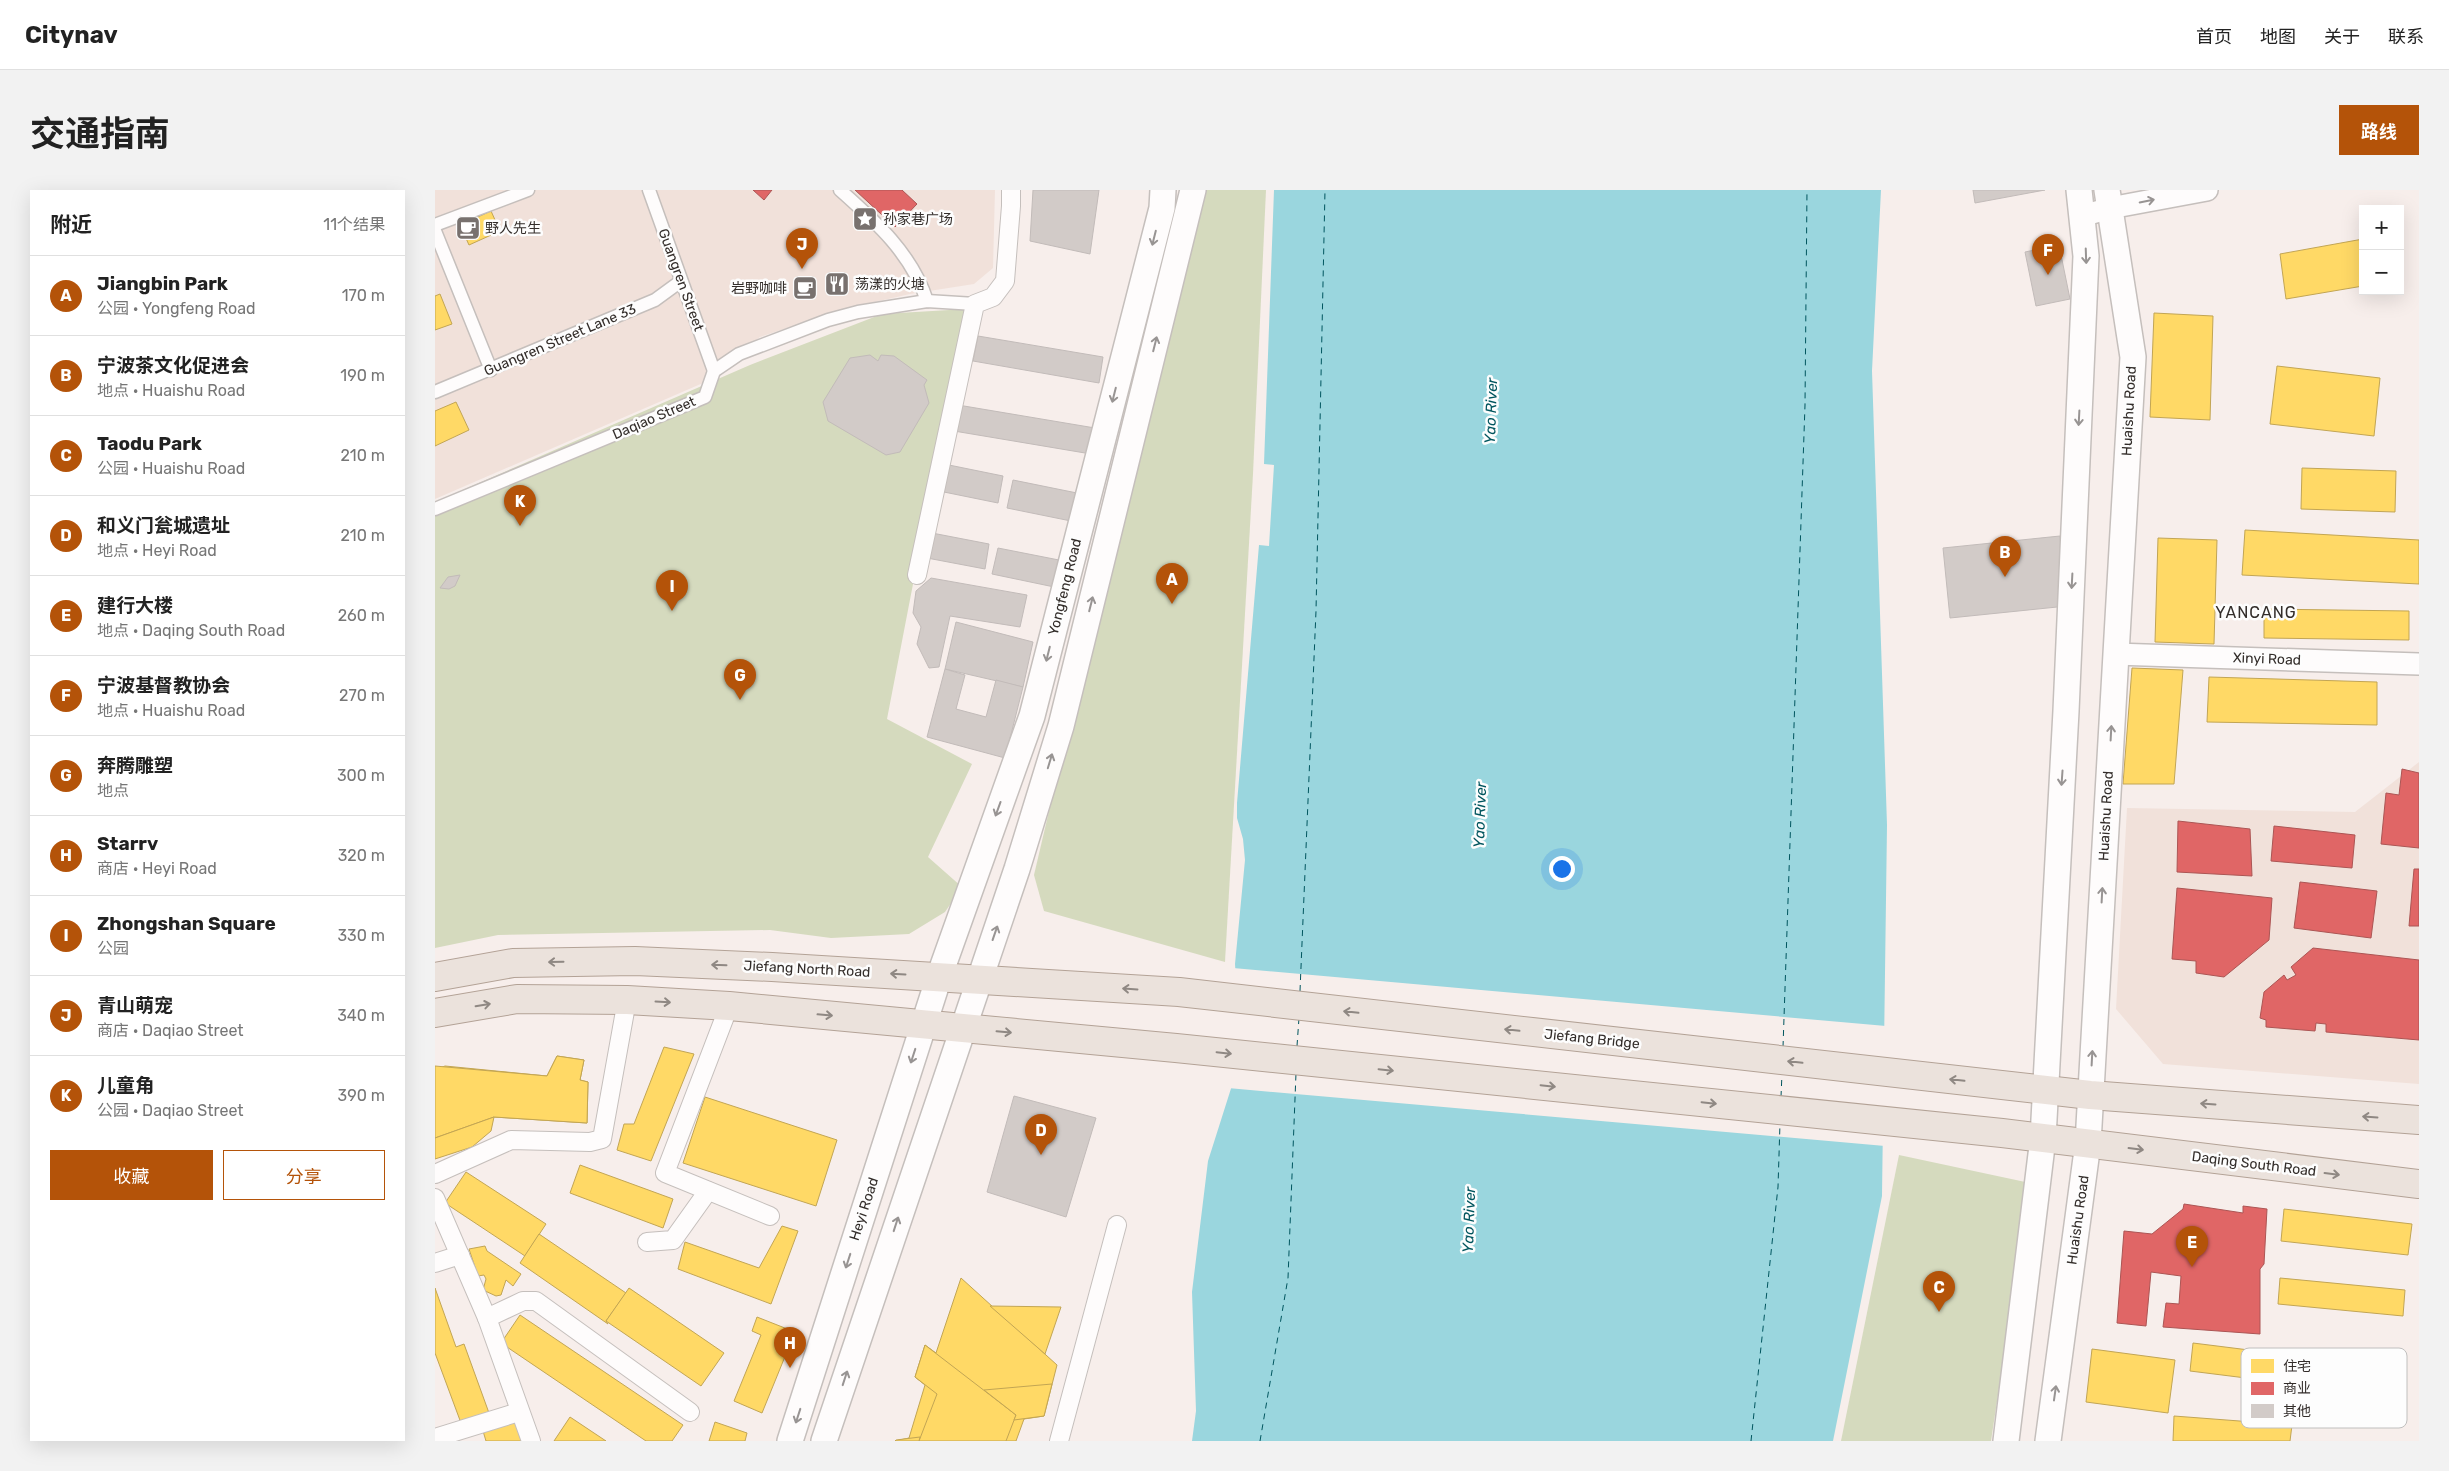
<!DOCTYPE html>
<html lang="zh">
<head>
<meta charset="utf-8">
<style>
  body { margin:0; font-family:Rubik,"Noto Sans SC",sans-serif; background:#f2f2f2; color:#222 }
  .controls { position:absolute; right:15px; top:15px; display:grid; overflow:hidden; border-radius:0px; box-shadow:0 5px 20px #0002 }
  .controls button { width:45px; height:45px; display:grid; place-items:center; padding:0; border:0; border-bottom:1px solid #e0e0e0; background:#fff; color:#222; font:25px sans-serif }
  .you { position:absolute; left:1126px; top:678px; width:18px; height:18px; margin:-12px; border:4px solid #fff; border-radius:50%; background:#1a73e8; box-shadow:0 0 0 8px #1a73e833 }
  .badge { display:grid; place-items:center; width:32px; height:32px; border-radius:50%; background:#b45309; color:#fff; font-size:16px; font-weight:700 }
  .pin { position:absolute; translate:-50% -41px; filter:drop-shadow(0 1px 2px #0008) }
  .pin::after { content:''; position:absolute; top:26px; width:18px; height:15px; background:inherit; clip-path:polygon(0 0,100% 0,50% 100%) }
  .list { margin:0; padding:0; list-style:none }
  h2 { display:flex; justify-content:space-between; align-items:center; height:65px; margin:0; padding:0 20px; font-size:21px }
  h2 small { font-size:16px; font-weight:400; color:#767676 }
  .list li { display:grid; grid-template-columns:32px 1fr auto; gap:15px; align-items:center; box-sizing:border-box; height:80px; padding:0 20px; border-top:1px solid #e0e0e0 }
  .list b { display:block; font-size:19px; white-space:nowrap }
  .list p { margin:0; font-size:16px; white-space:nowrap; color:#767676 }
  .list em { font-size:16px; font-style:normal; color:#767676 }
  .actions { display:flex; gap:10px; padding:15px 20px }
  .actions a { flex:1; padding:11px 0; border:1px solid #b45309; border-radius:0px; text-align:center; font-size:18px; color:#b45309 }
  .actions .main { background:#b45309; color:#fff }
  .map { position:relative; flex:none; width:1984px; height:1251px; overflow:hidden; border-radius:0px }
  header { display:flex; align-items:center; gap:30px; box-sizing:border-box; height:70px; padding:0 25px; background:#fff; border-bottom:1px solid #e0e0e0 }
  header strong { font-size:24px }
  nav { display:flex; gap:28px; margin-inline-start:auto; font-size:18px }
  .intro { display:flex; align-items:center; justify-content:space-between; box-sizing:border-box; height:120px; padding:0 30px }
  h1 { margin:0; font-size:35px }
  .button { padding:12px 22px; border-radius:0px; background:#b45309; color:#fff; font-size:18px; font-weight:700 }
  main { display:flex; gap:30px; padding:0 30px }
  aside { flex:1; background:#fff; border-radius:0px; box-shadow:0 5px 20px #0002 }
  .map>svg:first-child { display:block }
</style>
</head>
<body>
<header>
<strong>Citynav</strong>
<nav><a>首页</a><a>地图</a><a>关于</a><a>联系</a></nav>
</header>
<div class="intro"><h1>交通指南</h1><a class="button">路线</a></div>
<main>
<aside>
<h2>附近<small>11个结果</small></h2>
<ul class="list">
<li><span class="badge">A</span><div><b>Jiangbin Park</b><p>公园 · Yongfeng Road</p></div><em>170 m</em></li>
<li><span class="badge">B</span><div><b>宁波茶文化促进会</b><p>地点 · Huaishu Road</p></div><em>190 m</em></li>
<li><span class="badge">C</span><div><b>Taodu Park</b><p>公园 · Huaishu Road</p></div><em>210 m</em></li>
<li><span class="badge">D</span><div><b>和义门瓮城遗址</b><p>地点 · Heyi Road</p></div><em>210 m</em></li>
<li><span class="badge">E</span><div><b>建行大楼</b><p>地点 · Daqing South Road</p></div><em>260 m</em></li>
<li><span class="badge">F</span><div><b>宁波基督教协会</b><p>地点 · Huaishu Road</p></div><em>270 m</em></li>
<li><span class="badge">G</span><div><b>奔腾雕塑</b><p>地点</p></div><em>300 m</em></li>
<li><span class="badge">H</span><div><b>Starrv</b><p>商店 · Heyi Road</p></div><em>320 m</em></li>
<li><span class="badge">I</span><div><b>Zhongshan Square</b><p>公园</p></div><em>330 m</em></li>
<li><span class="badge">J</span><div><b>青山萌宠</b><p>商店 · Daqiao Street</p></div><em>340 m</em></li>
<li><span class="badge">K</span><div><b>儿童角</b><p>公园 · Daqiao Street</p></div><em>390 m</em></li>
</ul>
<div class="actions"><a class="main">收藏</a><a>分享</a></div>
</aside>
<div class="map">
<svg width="1984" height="1251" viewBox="0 0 1984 1251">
  <rect width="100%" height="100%" fill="#f7eeeb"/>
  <g fill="#f1e1da">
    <polygon points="0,0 560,0 558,78 539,94 475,104 409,119 325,147 268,193 0,309"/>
    <polygon points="1984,572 1984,894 1728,874 1681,819 1692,618 1920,622"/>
  </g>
  <g fill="#d5dabe">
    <polygon points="760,0 831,0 818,284 790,772 609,721 599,685"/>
    <polygon points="531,119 452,529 537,574 493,667 527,697 510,722 474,744 396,748 335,740 63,745 0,758 0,312 315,175 447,124"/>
    <polygon points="1464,965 1595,993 1556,1251 1406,1251"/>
  </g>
  <polygon fill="#9ad6de" points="839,0 1446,0 1437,181 1452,635 1447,1006 1398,1251 757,1251 761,1221 757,1102 773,971 806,867 800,774 810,670 808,649 802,628 802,613 824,355 834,356 839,275 829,274"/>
  <polygon fill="#f7eeeb" points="798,778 1451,836 1450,956 793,898 803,867"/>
  <g fill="#ffd966" stroke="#c2a554">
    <polygon points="56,21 65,41 34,55 25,35"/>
    <polygon points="1928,49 1928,96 1851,109 1845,64"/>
    <polygon points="5,104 17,134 0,140 0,106"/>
    <polygon points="1719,123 1778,126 1775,230 1715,227"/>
    <polygon points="1842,176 1945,188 1939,246 1835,234"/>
    <polygon points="21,212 34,240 0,256 0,221"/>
    <polygon points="1867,278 1961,281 1960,322 1866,319"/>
    <polygon points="1810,340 1984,350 1984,394 1807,385"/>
    <polygon points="1723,348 1782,350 1779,454 1720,452"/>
    <polygon points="1829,419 1974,421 1974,450 1829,448"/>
    <polygon points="1697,478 1748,480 1739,594 1688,594"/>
    <polygon points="1774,487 1942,492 1942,535 1772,532"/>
    <polygon points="229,857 259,864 216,971 182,960 189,934 199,934"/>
    <polygon points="122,866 149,870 145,890 153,892 152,933 59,927 0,948 0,880 10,876 112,886"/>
    <polygon points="122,866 149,870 145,890 153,892 152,933 59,927 0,948 0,876 112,886"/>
    <polygon points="270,907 402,950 381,1016 248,973"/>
    <polygon points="59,927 56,941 37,957 0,969 0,948"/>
    <polygon points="145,975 238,1009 228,1038 135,1003"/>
    <polygon points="31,982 111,1034 90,1066 10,1013"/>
    <polygon points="1849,1019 1977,1034 1973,1065 1846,1051"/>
    <polygon points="347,1036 363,1041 336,1114 243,1079 250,1052 324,1078"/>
    <polygon points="104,1044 191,1103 171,1131 173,1134 85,1073"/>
    <polygon points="50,1056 52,1061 86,1084 78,1096 71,1090 66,1105 61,1106 48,1100 51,1089 49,1085 43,1086 34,1059"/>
    <polygon points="526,1088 622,1175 609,1226 589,1229 581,1251 460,1251 474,1248 490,1195 480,1187 490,1155 501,1163"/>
    <polygon points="1845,1088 1970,1100 1968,1126 1843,1114"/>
    <polygon points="0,1098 21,1157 29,1154 54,1223 26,1233 0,1163"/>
    <polygon points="194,1098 289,1163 266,1196 171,1131"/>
    <polygon points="555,1116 626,1117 610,1164"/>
    <polygon points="85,1125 248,1235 237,1251 211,1251 66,1153"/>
    <polygon points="322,1127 360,1142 327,1223 299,1211 326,1145 317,1141"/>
    <polygon points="1758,1153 1822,1161 1819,1189 1755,1181"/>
    <polygon points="490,1155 581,1225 571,1251 484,1251 502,1204 480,1187"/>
    <polygon points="1657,1159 1740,1170 1733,1223 1651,1212"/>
    <polygon points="617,1194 609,1226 579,1230 581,1225 549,1200"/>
    <polygon points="1739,1226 1857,1235 1855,1251 1738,1251"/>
    <polygon points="135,1227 171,1251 119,1251"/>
    <polygon points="81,1230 87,1251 51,1251 48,1241"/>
    <polygon points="280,1232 312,1243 310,1251 274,1251"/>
    <polygon points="485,1247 484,1251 460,1251 461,1250"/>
  </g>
  <g fill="#e06666" stroke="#ac5554">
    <polygon points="318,0 337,0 329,10"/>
    <polygon points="420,0 467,0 482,14 460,37"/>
    <polygon points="1967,579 1984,583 1984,658 1946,654 1951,603 1964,605"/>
    <polygon points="1743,631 1815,639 1817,686 1742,682"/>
    <polygon points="1839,636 1920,645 1917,678 1836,671"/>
    <polygon points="1979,679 1984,679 1984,736 1974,736"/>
    <polygon points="1865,692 1942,701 1936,748 1859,738"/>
    <polygon points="1742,698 1837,708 1834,750 1789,787 1761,783 1761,771 1737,769"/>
    <polygon points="1878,758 1984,770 1984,850 1891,842 1891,834 1881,833 1880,841 1831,837 1831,830 1825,828 1829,802 1849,785 1852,790 1861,785 1856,777"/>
    <polygon points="1749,1014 1808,1023 1808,1016 1832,1019 1829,1074 1825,1079 1825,1144 1728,1137 1731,1113 1744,1114 1746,1086 1716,1082 1711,1136 1682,1133 1689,1041 1717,1044 1748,1019"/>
  </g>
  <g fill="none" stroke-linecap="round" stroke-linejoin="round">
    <g stroke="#00555e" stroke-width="1" stroke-dasharray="6 5" stroke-linecap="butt">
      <polyline points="865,801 881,421 890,0"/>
      <polyline points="862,856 864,828"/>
      <polyline points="1348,857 1370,215 1372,0"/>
      <polyline points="1346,907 1347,883"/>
      <polyline points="825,1251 853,1088 861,883"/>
      <polyline points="1316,1251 1343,997 1345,933"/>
    </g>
  </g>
  <g fill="#d2cbc8" stroke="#c2bbb9">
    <polygon points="598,0 664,0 655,64 595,51"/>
    <polygon points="1538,0 1610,0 1540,13"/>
    <polygon points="1624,55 1635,109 1601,116 1590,62"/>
    <polygon points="543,146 668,167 664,193 538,171"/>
    <polygon points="435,165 443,171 446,165 459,166 492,190 489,195 494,213 465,262 451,265 393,231 388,212 415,168"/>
    <polygon points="523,215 660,238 656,264 519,241"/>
    <polygon points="509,274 568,286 563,313 504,301"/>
    <polygon points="578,290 642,303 636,331 572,318"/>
    <polygon points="497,343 554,354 550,379 492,368"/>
    <polygon points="1625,346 1632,416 1515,428 1508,358"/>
    <polygon points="563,358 629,371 624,398 557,384"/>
    <polygon points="25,385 20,396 14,399 5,398 13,387"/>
    <polygon points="496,388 592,405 585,437 515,426 504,477 494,478 482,454 486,437 478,423 481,401"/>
    <polygon points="521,432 598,452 588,497 510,479"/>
    <polygon points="510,479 530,485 521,519 551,527 561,490 588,497 570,568 492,547"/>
    <polygon points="579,906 661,928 631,1027 552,1002"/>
  </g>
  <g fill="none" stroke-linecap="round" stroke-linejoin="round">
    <defs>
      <g id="pedestrian">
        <polyline points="214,0 279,181"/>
        <path d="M 405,0 C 441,32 477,64 492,111"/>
        <polyline points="0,35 93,0"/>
        <polyline points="0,41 56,180"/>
        <polyline points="0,202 220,110 246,91"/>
        <polyline points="0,319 270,207 279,181 304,164 393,130 423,122 492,111 540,114"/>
      </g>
      <g id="minor">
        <polyline points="482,385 540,114 558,107 570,91 576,16 576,0"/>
        <polyline points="294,816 230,983 335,1026"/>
        <polyline points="0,984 76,950 155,952 167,949 192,810"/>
        <polyline points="0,1008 52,1128 88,1111 101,1111 255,1222"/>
        <polyline points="212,1052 238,1050 273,1001"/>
        <polyline points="0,1073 25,1065"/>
        <polyline points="52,1128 96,1251"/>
        <polyline points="0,1248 84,1222"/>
        <polyline points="624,1251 682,1035"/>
      </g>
      <g id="tertiary">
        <polyline points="1647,26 1675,18 1772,0"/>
        <polyline points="1680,464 1984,474"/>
      </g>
      <g id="secondary">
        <polyline points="355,1251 504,787 597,526 727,18 728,0"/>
        <polyline points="389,1251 582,679 626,536 758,0"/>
        <polyline points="1571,1251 1608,948 1631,521 1651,66 1644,0"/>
        <polyline points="1613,1251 1653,953 1698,167 1672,0"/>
      </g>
      <g id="primary">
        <polyline points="0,787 78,773 200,771 337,777 744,802 1655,905 1984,930"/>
        <polyline points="0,823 82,809 192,810 294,816 741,858 1567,943 1984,994"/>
      </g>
    </defs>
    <use href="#pedestrian" stroke="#c5bfbc" stroke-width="15"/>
    <use href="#minor" stroke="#c5bfbc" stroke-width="20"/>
    <use href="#tertiary" stroke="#c5bfbc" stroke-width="24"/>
    <use href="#secondary" stroke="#c5bfbc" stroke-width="28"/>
    <use href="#primary" stroke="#b3a296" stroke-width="30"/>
    <use href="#pedestrian" stroke="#fefcfc" stroke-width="12"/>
    <use href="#minor" stroke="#fefcfc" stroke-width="18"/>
    <use href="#tertiary" stroke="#fefcfc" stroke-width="21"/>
    <use href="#secondary" stroke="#fefcfc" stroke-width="25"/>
    <use href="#primary" stroke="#ebe2dc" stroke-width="28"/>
  </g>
  <defs><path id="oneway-shaft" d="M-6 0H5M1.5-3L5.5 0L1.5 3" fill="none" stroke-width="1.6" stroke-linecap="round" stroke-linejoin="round" transform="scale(1.25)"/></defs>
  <g stroke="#989493">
    <use href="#oneway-shaft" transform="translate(1712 11) rotate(-11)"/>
    <use href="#oneway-shaft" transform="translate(719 48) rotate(104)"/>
    <use href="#oneway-shaft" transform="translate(1651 66) rotate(88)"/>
    <use href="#oneway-shaft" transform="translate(720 154) rotate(-76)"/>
    <use href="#oneway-shaft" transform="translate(679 205) rotate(104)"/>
    <use href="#oneway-shaft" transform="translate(1644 228) rotate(93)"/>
    <use href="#oneway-shaft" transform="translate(1637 391) rotate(93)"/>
    <use href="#oneway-shaft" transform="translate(656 414) rotate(-76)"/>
    <use href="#oneway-shaft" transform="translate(613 464) rotate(104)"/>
    <use href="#oneway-shaft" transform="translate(1676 543) rotate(-87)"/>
    <use href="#oneway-shaft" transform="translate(615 571) rotate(-73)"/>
    <use href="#oneway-shaft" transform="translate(1627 588) rotate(94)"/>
    <use href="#oneway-shaft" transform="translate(563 619) rotate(110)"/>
    <use href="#oneway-shaft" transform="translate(1667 705) rotate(-87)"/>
    <use href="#oneway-shaft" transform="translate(560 743) rotate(-71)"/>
    <use href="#oneway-shaft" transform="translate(478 866) rotate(108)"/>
    <use href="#oneway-shaft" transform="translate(1657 868) rotate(-87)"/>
    <use href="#oneway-shaft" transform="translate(461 1034) rotate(-72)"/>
    <use href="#oneway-shaft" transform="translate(413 1071) rotate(108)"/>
    <use href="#oneway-shaft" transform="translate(410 1188) rotate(-72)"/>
    <use href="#oneway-shaft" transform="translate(1620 1203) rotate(-82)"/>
    <use href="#oneway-shaft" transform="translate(363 1226) rotate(108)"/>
  </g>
  <g stroke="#8f8883">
    <use href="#oneway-shaft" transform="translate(121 772) rotate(179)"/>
    <use href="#oneway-shaft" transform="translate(284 775) rotate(-178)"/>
    <use href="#oneway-shaft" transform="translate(463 784) rotate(-177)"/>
    <use href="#oneway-shaft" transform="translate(695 799) rotate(-176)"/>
    <use href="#oneway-shaft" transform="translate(228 812) rotate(3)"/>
    <use href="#oneway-shaft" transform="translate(48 815) rotate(-9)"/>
    <use href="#oneway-shaft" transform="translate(916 822) rotate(-174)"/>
    <use href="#oneway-shaft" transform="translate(390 825) rotate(5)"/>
    <use href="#oneway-shaft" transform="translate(1077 840) rotate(-174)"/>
    <use href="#oneway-shaft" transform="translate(569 842) rotate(5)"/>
    <use href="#oneway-shaft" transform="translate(789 863) rotate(6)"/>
    <use href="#oneway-shaft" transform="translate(1360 872) rotate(-174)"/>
    <use href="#oneway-shaft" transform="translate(951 880) rotate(6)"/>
    <use href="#oneway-shaft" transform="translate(1522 890) rotate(-174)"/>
    <use href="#oneway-shaft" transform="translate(1113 896) rotate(6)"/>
    <use href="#oneway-shaft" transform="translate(1274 913) rotate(6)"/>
    <use href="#oneway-shaft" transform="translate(1773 914) rotate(-176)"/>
    <use href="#oneway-shaft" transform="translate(1935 927) rotate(-176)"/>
    <use href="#oneway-shaft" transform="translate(1701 959) rotate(7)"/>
    <use href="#oneway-shaft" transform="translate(1897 984) rotate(7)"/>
  </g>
  <defs>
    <symbol id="sight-square" viewBox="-11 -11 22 22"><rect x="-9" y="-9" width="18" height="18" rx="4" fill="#78716e" stroke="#fdfdfd"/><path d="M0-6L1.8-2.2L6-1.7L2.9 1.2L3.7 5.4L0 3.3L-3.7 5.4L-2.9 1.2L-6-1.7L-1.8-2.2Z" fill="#fff"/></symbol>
    <symbol id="cafe-square" viewBox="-11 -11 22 22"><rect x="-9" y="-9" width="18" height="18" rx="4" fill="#78716e" stroke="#fdfdfd"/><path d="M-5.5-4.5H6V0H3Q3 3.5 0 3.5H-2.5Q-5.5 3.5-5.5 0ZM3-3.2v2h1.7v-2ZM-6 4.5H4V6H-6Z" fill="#fff"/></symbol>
    <symbol id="restaurant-square" viewBox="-11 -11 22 22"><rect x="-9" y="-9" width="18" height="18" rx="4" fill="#78716e" stroke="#fdfdfd"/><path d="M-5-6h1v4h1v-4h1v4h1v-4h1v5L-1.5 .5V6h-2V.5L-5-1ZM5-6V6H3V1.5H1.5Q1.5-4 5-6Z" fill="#fff"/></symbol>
  </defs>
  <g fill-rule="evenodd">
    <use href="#sight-square" x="416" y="15" width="28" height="28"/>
    <use href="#cafe-square" x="19" y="24" width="28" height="28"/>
    <use href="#restaurant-square" x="388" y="80" width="28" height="28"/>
    <use href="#cafe-square" x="356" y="84" width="28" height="28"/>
  </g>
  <g text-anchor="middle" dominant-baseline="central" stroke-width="5" stroke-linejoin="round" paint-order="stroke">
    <g font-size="14" fill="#332d2a" stroke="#fdfdfd" text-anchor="start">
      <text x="448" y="29">孙家巷广场</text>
      <text x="50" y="38">野人先生</text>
      <text x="420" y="94">荡漾的火塘</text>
      <text x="352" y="98" text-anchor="end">岩野咖啡</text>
    </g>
    <g font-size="14" fill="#332d2a" stroke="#fdfdfd">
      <text transform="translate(246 90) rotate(70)">Guangren Street</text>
      <text transform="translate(125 150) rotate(-23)">Guangren Street Lane 33</text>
      <text transform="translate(1694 221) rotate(-87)">Huaishu Road</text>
      <text transform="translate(219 228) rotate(-23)">Daqiao Street</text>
      <text transform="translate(630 397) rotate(-76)">Yongfeng Road</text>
      <text transform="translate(1832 469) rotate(2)">Xinyi Road</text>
      <text transform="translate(1671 626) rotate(-87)">Huaishu Road</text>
      <text transform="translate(372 779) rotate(3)">Jiefang North Road</text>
      <text transform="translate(1157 849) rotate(6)">Jiefang Bridge</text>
      <text transform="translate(1819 974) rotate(7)">Daqing South Road</text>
      <text transform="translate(429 1019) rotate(-72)">Heyi Road</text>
      <text transform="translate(1643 1030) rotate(-82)">Huaishu Road</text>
    </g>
    <g font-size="15" font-style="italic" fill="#00555e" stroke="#fdfdfd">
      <text transform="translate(1056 221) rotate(-88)">Yao River</text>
      <text transform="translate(1045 625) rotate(-88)">Yao River</text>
      <text transform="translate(1034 1030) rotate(-88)">Yao River</text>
    </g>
    <g font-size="16" letter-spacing="1" fill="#332d2a" stroke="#fdfdfd">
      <text x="1821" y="422">YANCANG</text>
    </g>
  </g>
  <rect x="1806" y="1158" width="166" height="80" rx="8" fill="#fdfdfd" stroke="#c0bfbe" stroke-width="1"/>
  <rect x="1816" y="1169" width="23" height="14" fill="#ffd966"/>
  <rect x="1816" y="1192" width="23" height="13" fill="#e06666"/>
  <rect x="1816" y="1214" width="23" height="14" fill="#d2cbc8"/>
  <g font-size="14" fill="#332d2a">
    <text x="1848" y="1181">住宅</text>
    <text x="1848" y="1203">商业</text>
    <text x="1848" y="1226">其他</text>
  </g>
</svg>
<div class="controls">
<button>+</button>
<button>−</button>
</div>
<div class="you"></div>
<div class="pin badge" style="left:737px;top:414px">A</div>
<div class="pin badge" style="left:1570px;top:387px">B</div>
<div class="pin badge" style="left:1504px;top:1122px">C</div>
<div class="pin badge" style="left:606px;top:965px">D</div>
<div class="pin badge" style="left:1757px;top:1077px">E</div>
<div class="pin badge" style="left:1613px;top:85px">F</div>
<div class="pin badge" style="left:305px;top:510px">G</div>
<div class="pin badge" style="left:355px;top:1178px">H</div>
<div class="pin badge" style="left:237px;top:421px">I</div>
<div class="pin badge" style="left:367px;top:79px">J</div>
<div class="pin badge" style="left:85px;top:336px">K</div>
</div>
</main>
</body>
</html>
